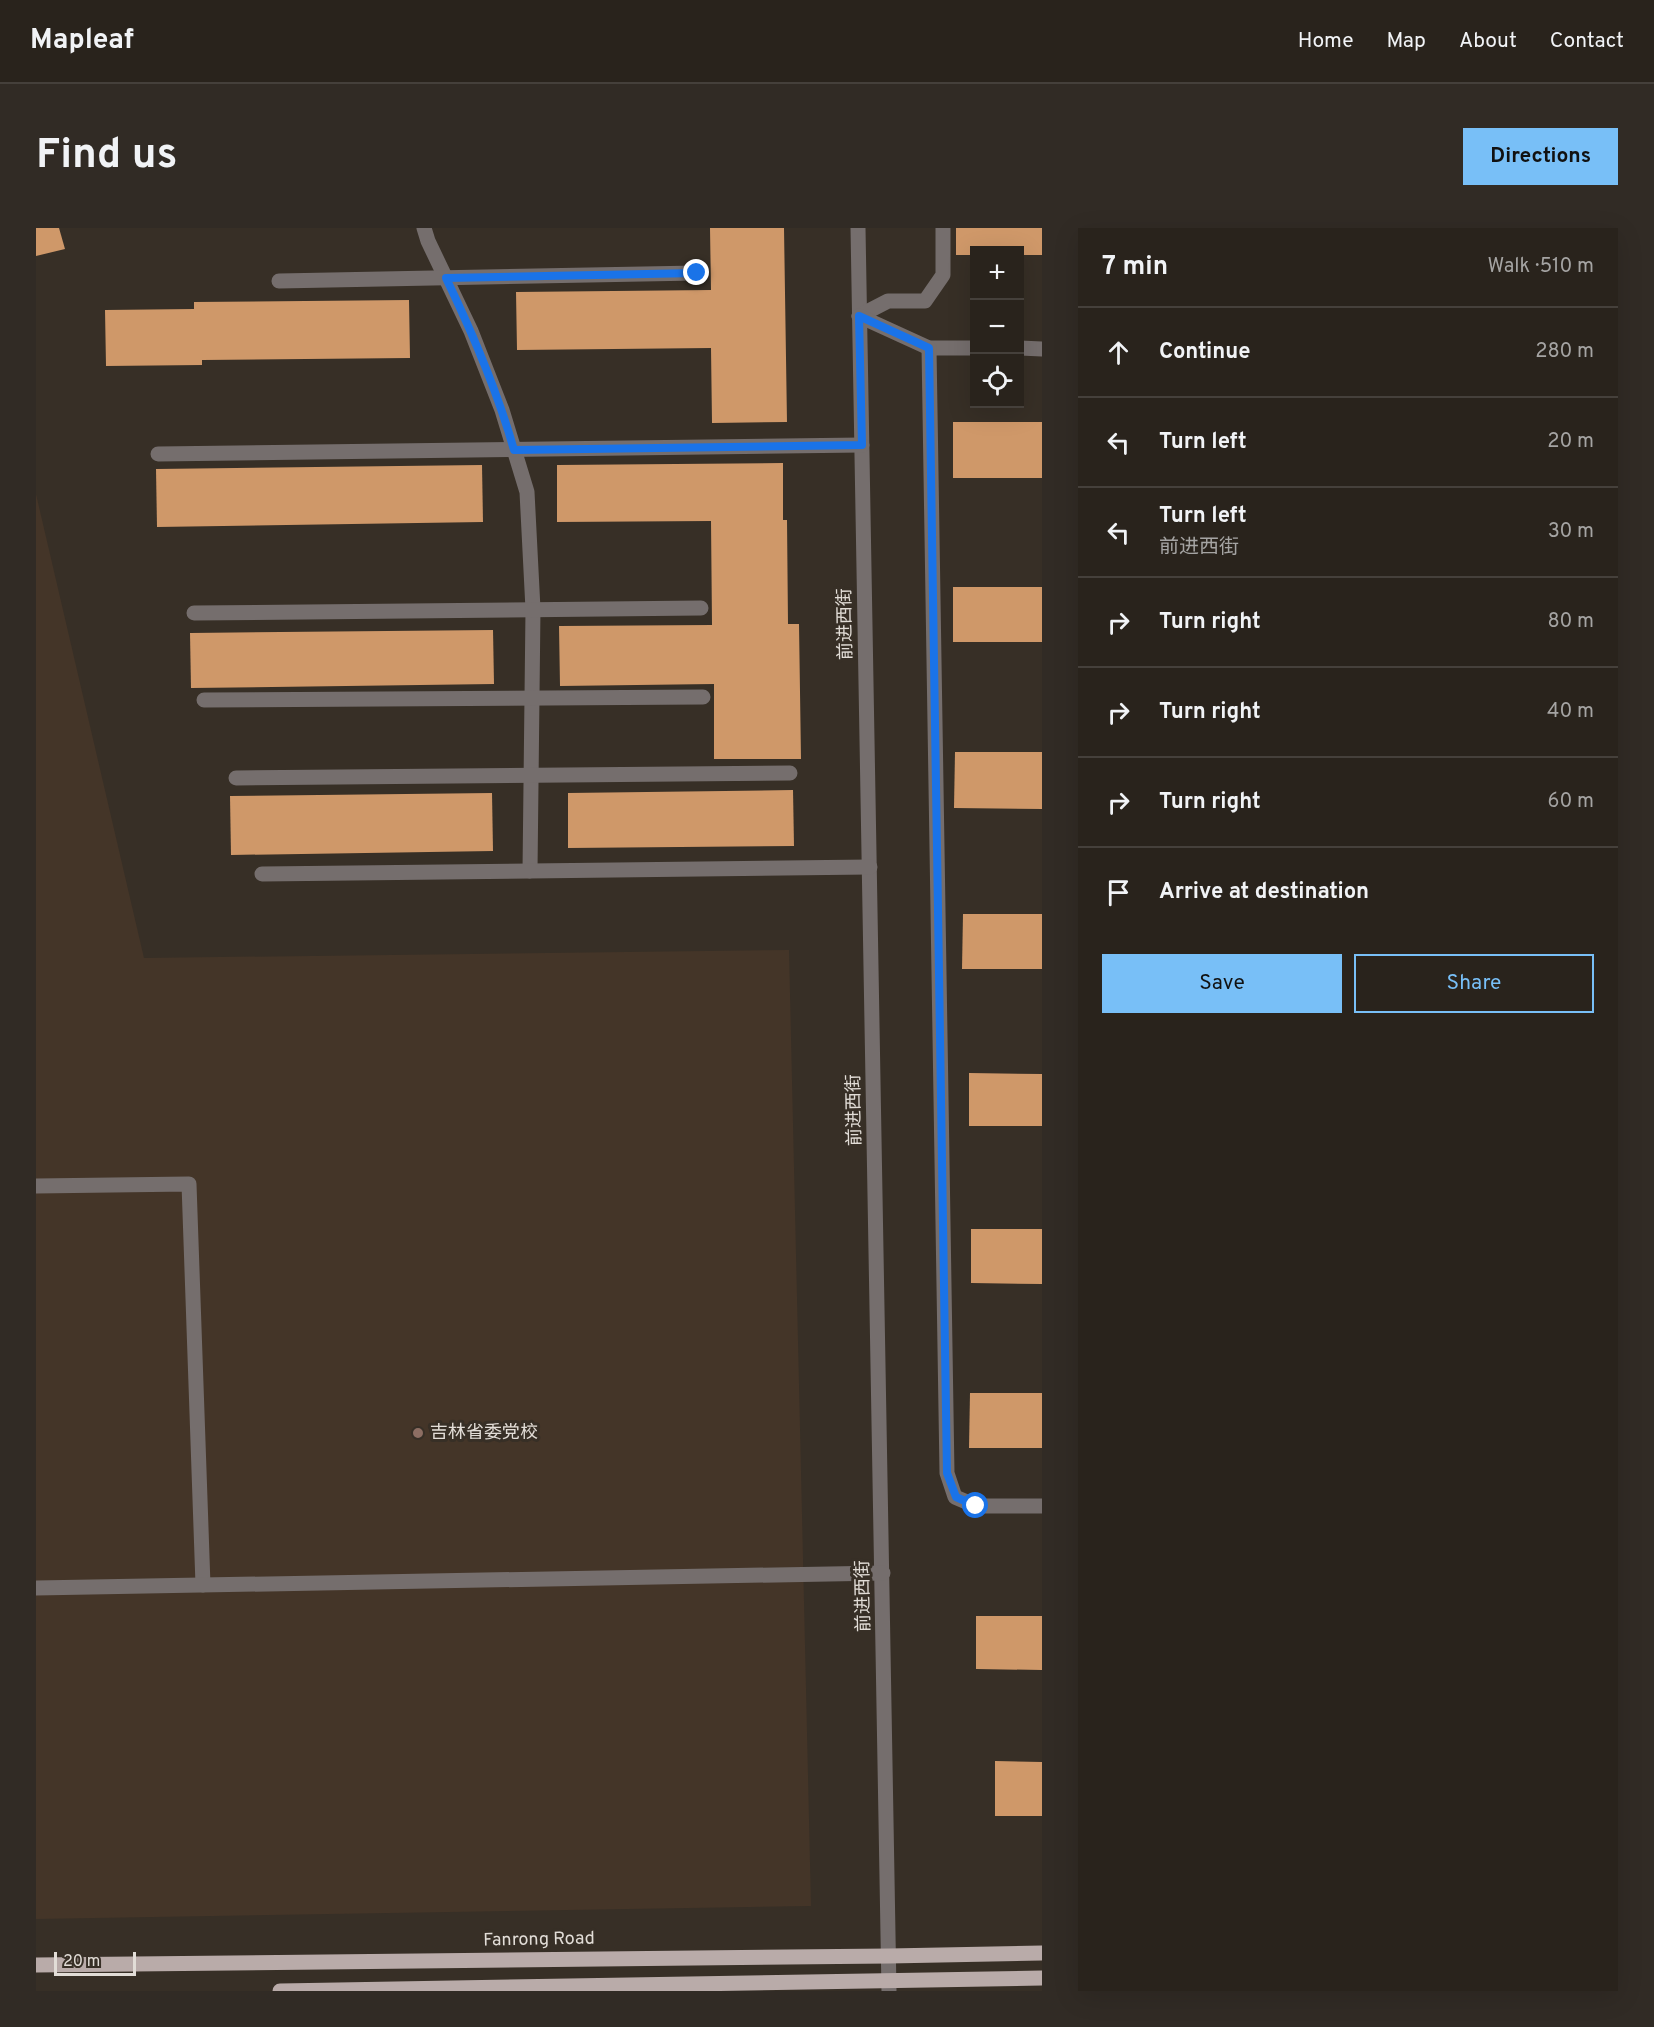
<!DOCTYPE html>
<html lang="en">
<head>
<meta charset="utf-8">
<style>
  body { margin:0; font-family:Overpass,"Noto Sans SC",sans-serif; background:#312b25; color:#f1f3f6 }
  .controls { position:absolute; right:18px; top:18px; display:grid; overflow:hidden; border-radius:0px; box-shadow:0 6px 24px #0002 }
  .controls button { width:54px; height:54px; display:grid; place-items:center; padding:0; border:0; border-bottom:2px solid #45403b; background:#29231c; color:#f1f3f6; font:30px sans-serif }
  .scale { position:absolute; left:18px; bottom:15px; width:82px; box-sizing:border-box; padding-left:6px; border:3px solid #e2ddd7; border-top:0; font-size:16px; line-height:21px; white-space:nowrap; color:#e2ddd7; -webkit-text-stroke:4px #372f26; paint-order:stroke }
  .stop { position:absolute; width:18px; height:18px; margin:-14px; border:4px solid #1a73e8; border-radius:50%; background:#fff }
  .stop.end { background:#1a73e8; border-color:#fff; box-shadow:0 2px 6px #0008 }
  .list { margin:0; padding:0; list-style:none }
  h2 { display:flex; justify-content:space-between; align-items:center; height:78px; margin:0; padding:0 24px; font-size:26px }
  h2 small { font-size:20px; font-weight:400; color:#a5a4a3 }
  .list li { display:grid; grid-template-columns:39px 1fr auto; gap:18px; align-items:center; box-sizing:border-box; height:90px; padding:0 24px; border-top:2px solid #45403b }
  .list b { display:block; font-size:22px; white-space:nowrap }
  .list p { margin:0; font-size:20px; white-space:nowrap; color:#a5a4a3 }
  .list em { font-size:20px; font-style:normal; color:#a5a4a3 }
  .actions { display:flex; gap:12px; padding:18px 24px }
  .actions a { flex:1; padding:14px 0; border:2px solid #78bff7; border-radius:0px; text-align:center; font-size:21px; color:#78bff7 }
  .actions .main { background:#78bff7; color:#111 }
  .icon { flex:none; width:33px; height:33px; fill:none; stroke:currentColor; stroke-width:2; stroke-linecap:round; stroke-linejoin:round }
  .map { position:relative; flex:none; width:1006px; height:1763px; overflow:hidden; border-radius:0px }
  header { display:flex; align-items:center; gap:36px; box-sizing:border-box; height:84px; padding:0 30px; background:#29231c; border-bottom:2px solid #45403b }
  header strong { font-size:28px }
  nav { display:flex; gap:33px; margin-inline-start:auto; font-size:21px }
  .intro { display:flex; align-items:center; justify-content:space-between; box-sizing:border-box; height:144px; padding:0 36px }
  h1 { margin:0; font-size:42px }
  .button { padding:15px 27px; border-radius:0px; background:#78bff7; color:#111; font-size:21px; font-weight:700 }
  main { display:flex; gap:36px; padding:0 36px }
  aside { flex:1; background:#29231c; border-radius:0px; box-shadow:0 6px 24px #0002 }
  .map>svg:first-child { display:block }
</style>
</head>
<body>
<header>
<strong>Mapleaf</strong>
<nav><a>Home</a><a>Map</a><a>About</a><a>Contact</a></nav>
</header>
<div class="intro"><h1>Find us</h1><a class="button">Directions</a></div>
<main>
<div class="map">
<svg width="1006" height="1763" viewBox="0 0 1006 1763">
  <rect width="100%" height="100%" fill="#372f26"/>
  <polygon fill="#443528" points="0,266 108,730 753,722 775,1678 0,1691"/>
  <g fill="#cf9869">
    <polygon points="0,0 23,0 29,21 0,28"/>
    <polygon points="674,0 748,0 751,194 676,195 675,120 481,122 480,64 675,62"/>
    <polygon points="920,0 1006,0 1006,27 984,27 984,22 939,22 939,27 920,27"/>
    <polygon points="373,72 374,130 166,132 166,137 70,138 69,82 158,81 158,74"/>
    <rect x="917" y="194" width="89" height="56"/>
    <polygon points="747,235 747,292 751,292 752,396 763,396 765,531 678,531 678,456 524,458 523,398 676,397 675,293 521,294 521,237"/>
    <polygon points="446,237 447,294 121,299 120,241"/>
    <rect x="917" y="359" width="89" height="55"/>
    <polygon points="457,402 458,456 155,460 154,405"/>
    <polygon points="919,524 1006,524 1006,581 918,580"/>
    <polygon points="757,562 758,618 532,620 532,565"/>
    <polygon points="456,565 457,623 195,627 194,568"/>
    <polygon points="927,686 1006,686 1006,741 926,741"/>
    <polygon points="933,845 1006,846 1006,898 933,898"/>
    <polygon points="935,1001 1006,1001 1006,1056 935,1055"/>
    <polygon points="934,1165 1006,1165 1006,1220 933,1220"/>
    <polygon points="940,1388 1006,1388 1006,1442 940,1441"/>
    <polygon points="959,1533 1006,1534 1006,1588 959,1588"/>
  </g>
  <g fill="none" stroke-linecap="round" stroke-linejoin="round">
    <g stroke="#756e6d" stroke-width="15">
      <polyline points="388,0 392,13 435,103 466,182 491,264 497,381 494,643"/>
      <polyline points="822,0 853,1763"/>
      <polyline points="243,53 661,45"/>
      <polyline points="823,88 852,73 889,73 907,47 907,0"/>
      <polyline points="823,88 893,120 939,120"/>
      <polyline points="893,120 911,1245 919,1269 940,1278 1006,1278"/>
      <polyline points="984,120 1006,121"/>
      <polyline points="122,226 826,217"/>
      <polyline points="158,385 665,380"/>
      <polyline points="168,472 667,469"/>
      <polyline points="200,550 754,545"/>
      <polyline points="226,646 834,639"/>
      <polyline points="0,958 153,956 167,1357"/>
      <polyline points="0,1360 847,1345"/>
    </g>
    <g stroke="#b9aba9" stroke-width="15">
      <polyline points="0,1737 853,1728 1006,1725"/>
      <polyline points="244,1763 1006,1750"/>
    </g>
  </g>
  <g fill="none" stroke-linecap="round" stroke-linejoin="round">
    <path stroke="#1a73e8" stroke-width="8" d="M 661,45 L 410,50 C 437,106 461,162 478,222 L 826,217 L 823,88 L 893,120 L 911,1245 L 920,1269 L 940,1278"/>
  </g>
  <circle fill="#8d6e63" stroke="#372f26" stroke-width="2" cx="382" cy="1205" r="6"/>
  <g text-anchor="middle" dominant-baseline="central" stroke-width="6" stroke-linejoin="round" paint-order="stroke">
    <g font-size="18" fill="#e2ddd7" stroke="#372f26">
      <text transform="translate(810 396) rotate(-91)">前进西街</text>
      <text transform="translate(819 882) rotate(-91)">前进西街</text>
      <text transform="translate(828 1368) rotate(-91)">前进西街</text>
      <text transform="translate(503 1712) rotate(-1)">Fanrong Road</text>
    </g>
    <g font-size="18" fill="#e2ddd7" stroke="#372f26" text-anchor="start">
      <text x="394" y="1205">吉林省委党校</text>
    </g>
  </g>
</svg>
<div class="controls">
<button>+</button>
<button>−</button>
<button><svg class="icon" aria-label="locate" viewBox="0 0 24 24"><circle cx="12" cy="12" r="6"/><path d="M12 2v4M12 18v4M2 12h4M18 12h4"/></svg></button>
</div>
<div class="scale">20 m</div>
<div class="stop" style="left:940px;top:1278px"></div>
<div class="stop end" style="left:661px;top:45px"></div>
</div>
<aside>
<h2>7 min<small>Walk · 510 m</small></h2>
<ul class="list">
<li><svg class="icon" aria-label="ahead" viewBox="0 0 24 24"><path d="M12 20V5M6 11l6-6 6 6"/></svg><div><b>Continue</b></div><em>280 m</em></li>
<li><svg class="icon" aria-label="left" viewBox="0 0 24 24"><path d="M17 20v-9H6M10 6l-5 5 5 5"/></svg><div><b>Turn left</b></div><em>20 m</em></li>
<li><svg class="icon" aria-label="left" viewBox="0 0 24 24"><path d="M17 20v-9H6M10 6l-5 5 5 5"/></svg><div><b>Turn left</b><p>前进西街</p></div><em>30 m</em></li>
<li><svg class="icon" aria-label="right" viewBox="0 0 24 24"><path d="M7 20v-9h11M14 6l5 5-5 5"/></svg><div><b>Turn right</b></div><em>80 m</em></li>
<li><svg class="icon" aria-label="right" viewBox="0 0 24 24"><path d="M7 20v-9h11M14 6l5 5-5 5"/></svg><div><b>Turn right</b></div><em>40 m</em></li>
<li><svg class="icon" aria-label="right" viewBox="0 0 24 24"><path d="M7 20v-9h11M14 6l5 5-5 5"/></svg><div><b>Turn right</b></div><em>60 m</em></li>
<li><svg class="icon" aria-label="arrive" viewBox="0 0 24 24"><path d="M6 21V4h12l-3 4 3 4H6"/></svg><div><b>Arrive at destination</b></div></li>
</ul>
<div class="actions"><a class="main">Save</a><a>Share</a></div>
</aside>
</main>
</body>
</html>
